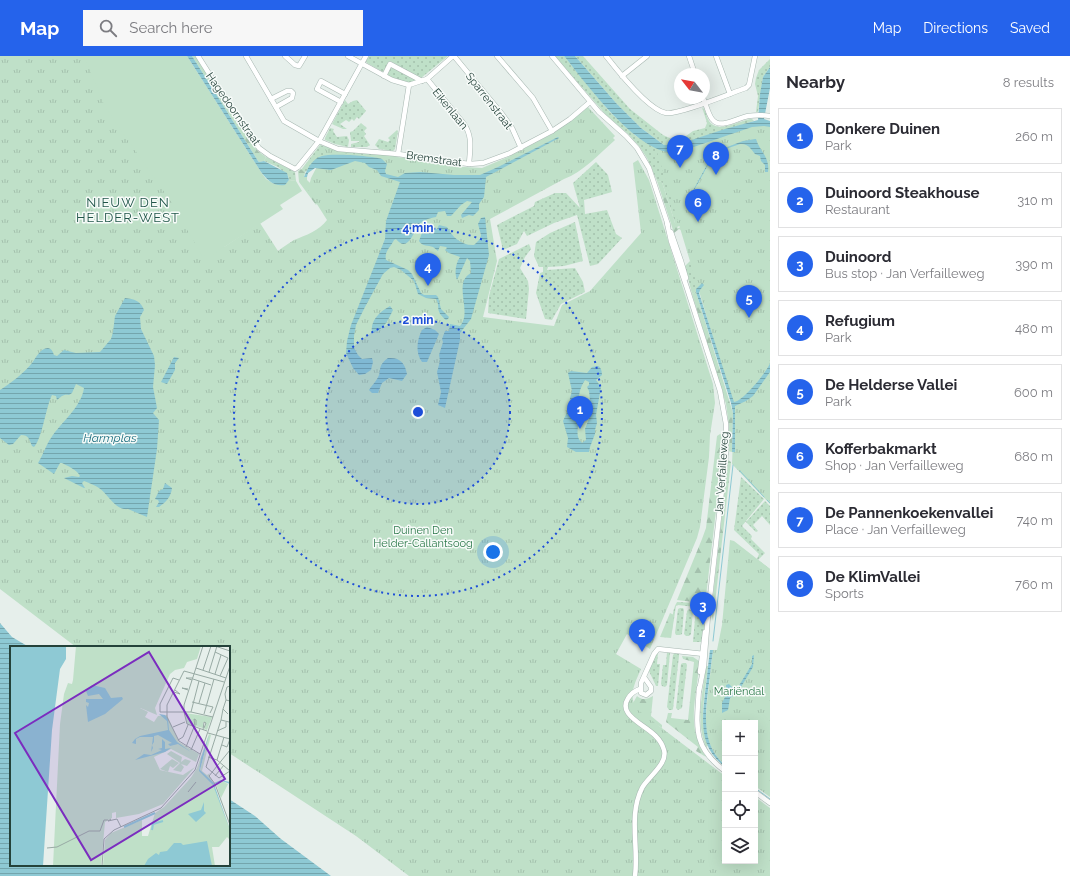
<!DOCTYPE html>
<html lang="en">
<head>
<meta charset="utf-8">
<style>
  body { margin:0; font-family:Raleway,sans-serif; background:#f7f7f7; color:#2b2b33 }
  .controls { position:absolute; right:12px; bottom:12px; display:grid; overflow:hidden; border-radius:0px; box-shadow:0 4px 16px #0002 }
  .controls button { width:36px; height:36px; display:grid; place-items:center; padding:0; border:0; border-bottom:1px solid #e1e1e2; background:#fff; color:#2b2b33; font:20px sans-serif }
  .compass { position:absolute; left:674px; top:12px; width:36px; height:36px; border-radius:50%; background:#fff; box-shadow:0 4px 16px #0002; rotate:301deg }
  .you { position:absolute; left:493px; top:496px; width:14px; height:14px; margin:-10px; border:3px solid #fff; border-radius:50%; background:#1a73e8; box-shadow:0 0 0 6px #1a73e833 }
  .badge { display:grid; place-items:center; width:26px; height:26px; border-radius:50%; background:#2563eb; color:#fff; font-size:13px; font-weight:700 }
  .pin { position:absolute; translate:-50% -33px; filter:drop-shadow(0 1px 2px #0008) }
  .pin::after { content:''; position:absolute; top:21px; width:14px; height:12px; background:inherit; clip-path:polygon(0 0,100% 0,50% 100%) }
  .list { margin:0; padding:0; list-style:none }
  h2 { display:flex; justify-content:space-between; align-items:center; height:52px; margin:0; padding:0 16px; font-size:17px }
  h2 small { font-size:13px; font-weight:400; color:#7c7c81 }
  .list li { display:grid; grid-template-columns:26px 1fr auto; gap:12px; align-items:center; box-sizing:border-box; height:56px; margin:0 8px 8px; padding:0 8px; border:1px solid #e1e1e2; border-radius:0px }
  .list b { display:block; font-size:15px; white-space:nowrap }
  .list p { margin:0; font-size:13px; white-space:nowrap; color:#7c7c81 }
  .list em { font-size:13px; font-style:normal; color:#7c7c81 }
  .icon { flex:none; width:22px; height:22px; fill:none; stroke:currentColor; stroke-width:2; stroke-linecap:round; stroke-linejoin:round }
  .map { position:relative; flex:none; width:770px; height:820px; overflow:hidden }
  header { display:flex; align-items:center; gap:24px; box-sizing:border-box; height:56px; padding:0 20px; background:#2563eb; color:#fff }
  header strong { font-size:19px }
  nav { display:flex; gap:22px; margin-inline-start:auto; font-size:14px }
  .search { width:280px; height:36px; background:#f7f7f7; display:flex; align-items:center; gap:10px; box-sizing:border-box; padding:0 14px; border-radius:0px; color:#7c7c81; font-size:15px }
  main { display:flex }
  aside { flex:1; background:#fff }
  .map>svg:first-child { display:block }
</style>
</head>
<body>
<header>
<strong>Map</strong>
<div class="search"><svg class="icon" aria-label="search" viewBox="0 0 24 24"><circle cx="10" cy="10" r="6"/><path d="M15 15l6 6"/></svg>Search here</div>
<nav><a>Map</a><a>Directions</a><a>Saved</a></nav>
</header>
<main>
<div class="map">
<svg width="770" height="820" viewBox="0 0 770 820">
  <defs>
    <pattern id="grass-dots" width="8" height="8" patternUnits="userSpaceOnUse"><rect width="8" height="8" fill="#bfe0c8"/><path d="M2 2h.1M6 6h.1" fill="none" stroke="#a4c1ad" stroke-width="1.8" stroke-linecap="round"/></pattern>
    <pattern id="forest-firs" width="22" height="20" patternUnits="userSpaceOnUse"><rect width="22" height="20" fill="#bfe0c8"/><path d="M5 1l3.5 6h-7zM16 11l3.5 6h-7z" fill="#a4c1ad"/></pattern>
    <pattern id="park-tufts" width="24" height="20" patternUnits="userSpaceOnUse"><rect width="24" height="20" fill="#bfe0c8"/><path d="M3 7l-1-3M5 7V3M7 7l1-3M15 17l-1-3M17 17v-4M19 17l1-3" fill="none" stroke="#a4c1ad"/></pattern>
    <pattern id="water-rules" width="6" height="5" patternUnits="userSpaceOnUse"><rect width="6" height="5" fill="#8ec9d4"/><path d="M0 2.5h6" fill="none" stroke="#74a5ad"/></pattern>
  </defs>
  <rect width="100%" height="100%" fill="#e6efeb"/>
  <g fill="url(#grass-dots)">
    <polygon points="369,0 448,0 421,22 390,5 383,16 367,7 366,5"/>
    <polygon points="555,0 564,0 609,55 636,80 658,93 682,169 676,168 675,167 662,126 657,125 647,102 639,90 628,78 606,59"/>
    <path d="M 575,0 L 583,0 L 630,53 L 663,79 L 672,83 L 676,83 L 686,80 L 693,75 L 705,72 L 707,67 L 702,51 C 706,54 706,60 709,65 C 718,78 739,65 750,63 L 752,63 L 754,65 L 676,89 L 664,89 L 641,72 L 616,47 Z"/>
    <polygon points="770,3 770,11 763,21 758,56 756,56 758,40 755,28 756,22 759,14"/>
    <path d="M 392,11 L 395,12 L 417,25 C 406,28 397,24 388,19 L 387,17 Z"/>
    <polygon points="345,44 348,48 353,45 357,44 366,55 359,63 357,61 354,65 352,63 349,66 346,64 340,68 347,73 343,73 332,68"/>
    <polygon points="361,67 367,72 364,75 366,78 364,80 370,89 367,91 351,91 351,88 359,86 359,85 351,85 350,76 353,75"/>
    <polygon points="330,72 334,73 333,75 337,81 347,80 349,84 348,91 335,88 325,84 325,82"/>
    <polygon points="397,74 398,75 395,93 393,95 379,93 375,89 379,83 388,86 390,84 388,82"/>
    <polygon points="320,89 338,94 396,100 391,120 349,99 306,115 305,117 301,114"/>
    <polygon points="266,101 295,116 296,125 289,124 288,120 278,111 264,105"/>
    <polygon points="596,106 608,119 612,136 584,144 585,158 607,154 616,178 622,182 598,208 590,210 577,159 554,167 527,180 524,175 517,188 503,194 497,169 534,150 535,146 555,137 566,137 580,152 573,127"/>
    <polygon points="575,166 583,205 564,210 548,211 547,214 575,212 583,226 585,236 561,248 552,264 545,263 536,237 540,217 543,216 543,211 539,211 534,200 536,186 550,177"/>
    <polygon points="529,188 531,193 525,201 520,212 528,225 529,233 526,263 488,257 489,240 499,203"/>
    <polygon points="690,205 704,225 697,233 696,236 692,238 685,210"/>
    <polygon points="741,421 764,443 742,470 752,480 751,483 765,497 758,504 770,513 770,525 757,503 759,498 734,474"/>
    <polygon points="765,445 770,450 770,469 762,460 753,469 758,475 756,476 746,466"/>
    <path d="M 677,546 L 701,547 L 700,556 L 706,558 L 702,586 L 693,586 L 696,551 L 678,549 L 676,550 L 671,582 C 672,572 671,555 677,546 Z"/>
    <polygon points="680,552 683,552 684,554 682,578 680,579 676,579 675,577 678,553"/>
    <polygon points="689,553 693,555 691,578 689,580 686,580 684,578 687,555"/>
    <polygon points="659,595 661,596 658,596 657,608 660,608 658,630 656,630 649,615 656,598"/>
    <polygon points="667,596 670,597 667,629 665,631 662,630 661,628 663,609 666,609"/>
    <polygon points="675,597 679,598 679,600 673,653 672,654 669,654 667,651 673,599"/>
    <polygon points="683,607 686,607 687,609 682,652 678,654 676,652 681,608"/>
  </g>
  <g fill="url(#forest-firs)">
    <polygon points="192,0 195,0 250,86 259,96 266,101 264,105 259,106 258,105"/>
    <polygon points="301,113 305,117 304,121 307,121 307,124 315,132 319,144 316,149 299,126 298,115"/>
    <polygon points="657,125 662,126 675,167 682,169 677,171 678,172 682,171 681,174 679,173 674,177"/>
    <polygon points="696,236 733,357 732,396 728,395 729,370 726,348 692,238"/>
    <polygon points="720,378 723,380 723,385 724,386 704,557 700,557 701,547 677,544 702,483 706,472 717,380"/>
    <polygon points="728,404 731,406 713,565 711,558"/>
    <polygon points="670,557 674,559 671,582 660,581"/>
    <path d="M 682,600 L 693,601 L 699,605 C 699,613 698,620 697,627 C 693,658 690,674 706,701 L 696,695 L 698,691 L 666,666 L 668,657 L 672,657 L 671,662 L 688,664 L 694,606 L 683,603 Z"/>
    <path d="M 706,610 L 708,610 C 705,637 699,664 708,690 L 706,691 C 695,664 703,637 706,610 Z"/>
    <path d="M 637,640 C 643,645 647,643 653,640 L 651,660 L 662,669 L 662,672 L 636,656 L 633,647 Z"/>
  </g>
  <g fill="url(#park-tufts)">
    <path d="M 0,0 L 93,0 L 224,191 L 260,167 L 278,195 C 283,191 289,187 294,184 C 306,179 319,175 327,164 L 308,134 L 311,122 L 327,91 L 342,97 L 383,101 L 398,101 L 464,111 L 482,112 L 508,101 L 552,78 L 569,66 L 588,51 L 615,80 L 613,82 L 615,84 C 599,98 583,116 564,123 L 490,163 L 497,205 L 483,261 L 554,270 L 562,249 L 590,235 L 641,177 L 633,107 L 638,104 L 649,124 L 655,143 L 713,328 L 715,347 L 710,379 L 709,401 L 700,471 L 697,482 L 650,593 L 627,578 L 616,598 L 641,613 C 635,627 627,641 638,654 L 725,720 L 725,805 L 755,805 L 755,741 L 770,752 L 770,820 L 409,820 L 356,780 L 229,697 L 229,591 L 76,591 L 0,533 Z"/>
    <polygon points="759,68 770,70 770,448 732,408 734,361 733,348 655,89 669,95"/>
    <path d="M 730,484 L 734,485 L 770,513 L 770,741 L 755,730 L 755,667 L 725,667 L 725,709 C 702,689 705,665 708,637 C 710,623 711,608 713,594 L 717,594 L 722,569 Z"/>
  </g>
  <g fill="#bfe0c8">
    <polygon points="84,0 187,0 261,116 266,123 274,128 287,126 289,124 296,125 302,135 280,149 283,153 212,199 202,200 174,150 105,51"/>
    <path d="M 721,99 C 730,110 725,113 731,124 C 728,132 722,140 713,142 C 706,136 704,136 695,136 L 712,105 Z"/>
  </g>
  <g fill="url(#water-rules)" fill-rule="evenodd">
    <path d="M 187,0 L 192,0 L 258,105 L 259,106 L 264,105 L 287,117 L 289,124 L 285,129 C 274,131 267,124 261,116 Z"/>
    <path d="M 564,0 L 575,0 L 616,47 L 641,72 L 664,89 L 676,89 L 725,73 L 758,64 L 760,38 L 763,21 L 770,11 L 770,32 L 764,63 L 770,65 L 770,71 L 764,70 L 752,71 L 679,96 C 641,104 586,27 564,0 Z"/>
    <path d="M 558,81 L 559,82 L 486,121 L 484,141 L 479,148 L 479,154 L 473,160 L 469,159 L 462,162 L 461,159 L 472,146 L 467,145 L 461,149 L 451,160 L 447,160 L 445,155 L 438,156 L 436,161 C 429,162 421,165 417,171 C 413,178 407,197 396,183 L 394,184 C 391,191 384,195 386,204 L 408,214 L 412,218 L 421,237 L 424,239 L 436,239 L 438,241 L 441,253 L 449,261 L 448,263 L 446,264 C 434,254 441,251 436,243 L 426,242 L 418,238 L 414,225 L 401,214 L 394,211 L 390,212 L 383,218 L 365,251 L 356,269 L 354,280 L 354,292 L 358,299 L 362,303 L 372,302 L 373,306 L 371,314 L 365,318 L 359,319 L 353,312 L 346,297 L 347,285 L 351,269 L 385,183 L 386,165 L 400,126 L 381,120 L 377,114 L 369,111 L 365,107 L 355,105 L 331,114 L 315,112 L 308,117 L 307,121 L 304,121 C 307,113 313,102 322,100 C 332,97 373,100 382,103 L 387,108 L 385,115 L 386,118 L 398,121 L 405,117 L 420,116 L 454,119 L 480,119 L 498,111 Z"/>
    <path d="M 755,83 L 756,83 C 760,96 770,101 768,116 L 765,116 L 765,109 L 761,105 L 760,100 L 755,98 C 751,93 748,87 740,88 L 717,96 L 713,100 L 692,138 L 705,137 L 696,140 L 690,140 L 714,96 L 743,85 Z"/>
    <path d="M 485,161 L 489,199 L 471,263 L 460,277 L 460,284 L 445,352 L 438,349 L 441,336 L 437,316 L 440,305 L 439,299 L 443,286 L 442,283 L 445,275 L 449,275 L 450,268 L 460,270 C 473,256 452,227 471,217 L 470,205 L 467,202 L 457,224 C 454,216 456,207 460,201 L 449,197 L 445,194 L 447,192 L 446,191 L 440,190 L 438,195 C 436,194 435,192 433,191 C 428,189 423,191 419,185 L 423,174 L 428,172 L 437,173 L 439,169 L 447,171 C 452,181 462,190 474,189 L 480,183 L 481,179 L 478,168 L 481,162 Z"/>
    <path d="M 702,227 L 704,229 L 700,234 L 699,237 L 734,346 C 742,346 767,316 770,307 L 770,316 L 753,340 L 746,345 L 735,350 L 735,396 L 732,396 L 733,357 L 731,347 L 696,236 L 696,233 Z"/>
    <path d="M 125,242 C 134,243 141,245 144,254 L 140,261 L 141,273 L 154,300 L 155,309 L 153,331 L 157,352 L 153,357 L 159,364 L 157,393 L 147,461 L 128,453 C 116,455 108,438 99,432 C 95,429 89,427 84,425 L 82,427 L 85,432 L 84,432 L 64,422 L 72,420 L 79,421 L 80,420 C 77,414 68,410 62,407 L 60,407 L 54,418 L 38,407 C 43,399 46,389 51,382 C 61,366 81,352 84,332 L 76,328 L 72,337 L 69,339 C 63,338 61,341 57,344 L 56,340 L 52,339 C 46,351 42,383 34,391 L 32,390 C 29,383 29,379 21,379 L 13,388 L 9,389 L 0,382 L 0,334 C 11,327 24,317 32,307 C 36,302 40,292 48,292 C 52,293 53,296 54,299 L 57,300 L 64,294 L 76,297 L 100,296 L 111,283 L 113,276 L 115,260 Z"/>
    <path d="M 390,250 L 393,254 C 388,264 384,274 372,277 C 370,265 379,256 390,250 Z"/>
    <path d="M 427,271 L 435,274 L 439,278 L 427,306 L 422,306 C 415,297 417,283 422,274 Z"/>
    <polygon points="174,301 179,302 175,307 175,314 167,328 161,326"/>
    <path d="M 388,302 C 400,301 405,307 407,318 L 402,325 L 389,322 L 382,327 L 378,337 L 372,337 L 369,334 C 371,330 375,327 377,323 C 383,314 376,311 388,302 Z"/>
    <path d="M 598,310 C 601,311 602,316 602,319 L 596,324 L 601,331 L 596,359 L 597,367 L 595,374 L 595,378 L 590,391 L 589,396 L 576,396 L 567,391 L 568,382 L 563,365 L 569,352 L 570,342 L 572,335 L 568,317 L 571,315 L 587,317 L 592,311 ZM 585,324 L 589,326 L 589,329 L 587,331 L 589,335 L 591,354 L 587,356 L 590,360 L 585,373 L 586,384 L 582,387 C 575,381 578,372 579,364 C 579,350 576,337 585,324 Z"/>
    <path d="M 165,427 L 172,432 C 171,441 166,446 159,451 L 156,451 L 159,446 L 158,444 L 155,443 L 159,435 L 163,433 Z"/>
    <polygon points="0,567 12,581 29,591 11,591 11,809 229,809 229,743 255,760 281,783 331,820 0,820"/>
    <path d="M 710,594 L 713,594 C 711,607 710,621 708,634 C 705,661 702,690 725,709 L 725,711 C 699,691 702,666 705,637 C 707,623 708,608 710,594 Z"/>
    <polygon points="754,599 753,611 738,636 730,642 728,654 722,657 722,647 726,639 726,629 729,628 734,633 737,633 752,608 752,600"/>
  </g>
  <g fill="none" stroke-linecap="round" stroke-linejoin="round">
    <g stroke="#8ec9d4" stroke-width="1">
      <polyline points="740,415 764,441"/>
      <polyline points="767,444 770,447"/>
      <polyline points="713,585 733,409"/>
      <polyline points="755,732 770,743"/>
    </g>
    <defs>
      <g id="minor">
        <polyline points="198,0 227,46 259,92 270,100 295,113 298,111 319,85 366,0"/>
        <polyline points="246,0 284,65 319,85 338,93 398,98 469,108 483,107 510,97 552,75 570,63 590,46"/>
        <polyline points="285,0 295,9 299,10 305,0"/>
        <polyline points="348,0 392,24 409,29 427,23 453,0"/>
        <polyline points="454,0 502,58 512,72 521,92"/>
        <polyline points="497,0 533,42 552,75"/>
        <polyline points="552,0 599,56 626,80 637,92 649,112 668,169"/>
        <path d="M 606,0 C 617,14 648,54 666,57 C 679,59 731,37 746,32 L 749,29 L 755,0"/>
        <polyline points="689,0 695,18"/>
        <polyline points="716,0 730,38"/>
        <polyline points="384,20 390,8 422,25"/>
        <polyline points="622,20 647,0"/>
        <path d="M 427,23 L 464,68 C 473,81 470,93 469,108"/>
        <path d="M 703,42 C 706,48 708,58 712,63 C 720,74 737,62 748,60 C 755,59 763,59 770,60"/>
        <polyline points="271,43 287,35 291,35 293,37 292,42 276,51"/>
        <polyline points="341,46 317,33 321,25 345,38"/>
        <polyline points="398,98 409,29"/>
        <polyline points="667,167 671,185 687,232 720,335 726,368 726,398 708,559 704,610 699,635"/>
        <polyline points="671,176 681,205 686,222"/>
        <polyline points="700,616 705,576"/>
        <polyline points="644,621 651,631 651,635 646,639 641,637 641,627 654,598 658,593 704,598"/>
        <path d="M 699,632 C 697,669 691,690 725,715"/>
        <polyline points="755,736 770,747"/>
        <path d="M 635,820 C 639,791 628,760 642,732 C 648,721 668,708 664,694 C 659,675 637,670 628,657 C 621,647 631,636 640,633"/>
      </g>
    </defs>
    <use href="#minor" stroke="#a8b8b2" stroke-width="5.5"/>
    <use href="#minor" stroke="#fff" stroke-width="4.5"/>
  </g>
  <circle cx="418" cy="356" r="92" fill="#1d4ed8" fill-opacity=".12"/>
  <g fill="none" stroke="#1d4ed8" stroke-width="2" stroke-dasharray="2 4">
    <circle cx="418" cy="356" r="92"/>
    <circle cx="418" cy="356" r="184"/>
  </g>
  <g text-anchor="middle" dominant-baseline="central" stroke-width="3" stroke-linejoin="round" paint-order="stroke">
    <g font-size="11" fill="#24423a" stroke="#f7fbf9">
      <text transform="translate(489 45) rotate(52)">Sparrenstraat</text>
      <text transform="translate(233 53) rotate(55)">Hagedoornstraat</text>
      <text transform="translate(450 53) rotate(51)">Eikenlaan</text>
      <text transform="translate(434 103) rotate(8)">Bremstraat</text>
      <text transform="translate(722 417) rotate(-86)">Jan Verfailleweg</text>
    </g>
    <g font-size="11" fill="#2d7a4b" stroke="#f7fbf9">
      <text x="423" y="474">Duinen Den<tspan x="423" dy="13">Helder-Callantsoog</tspan></text>
      <text x="739" y="635">Mariëndal</text>
    </g>
    <g font-size="12" font-style="italic" fill="#1c6f80" stroke="#f7fbf9">
      <text x="110" y="382">Harmplas</text>
    </g>
    <g font-size="13" letter-spacing="1" fill="#1f5548" stroke="#f7fbf9">
      <text x="128" y="146">NIEUW DEN<tspan x="128" dy="15">HELDER-WEST</tspan></text>
    </g>
  </g>
  <g transform="translate(10 590)">
    <rect width="220" height="220" fill="#e6efeb"/>
    <path d="M 175,67 L 202,71 L 197,84 L 194,83 L 196,77 L 193,76 L 193,82 L 177,78 ZM 199,88 L 201,89 L 192,125 L 197,129 L 200,127 L 199,129 L 203,137 L 190,124 L 199,89 L 189,124 L 179,135 L 187,122 ZM 161,105 L 172,111 L 171,116 L 175,113 L 181,115 L 177,120 L 171,118 L 174,121 L 171,126 L 163,124 L 170,117 L 157,108 ZM 162,113 L 169,117 L 163,122 L 160,120 L 158,126 L 150,123 ZM 212,135 L 218,138 L 211,152 L 220,178 L 206,138 Z" fill="#bfe0c8"/>
    <path d="M 66,0 L 176,0 L 130,62 L 138,66 L 135,71 L 144,76 L 148,70 L 157,69 L 169,96 L 189,108 L 186,116 L 161,103 L 144,111 L 150,124 L 159,126 L 173,129 L 185,121 L 153,158 L 129,168 L 106,172 L 106,166 L 102,167 L 102,172 L 95,176 L 91,220 L 43,220 L 50,78 L 54,48 L 58,37 L 62,38 L 63,34 ZM 189,123 L 203,138 L 220,183 L 219,193 L 217,191 L 209,201 L 202,201 L 205,220 L 93,220 L 95,194 L 101,187 L 132,174 L 132,190 L 138,190 L 145,167 L 154,161 Z" fill="#bfe0c8"/>
    <path d="M 174,0 L 191,0 L 187,13 L 177,16 L 174,22 L 165,24 L 160,28 L 145,62 L 147,69 L 128,61 L 141,29 L 151,15 Z" fill="#bfe0c8"/>
    <path d="M 0,0 L 56,0 L 56,13 L 50,23 L 42,84 L 33,220 L 0,220 ZM 82,39 L 95,42 L 101,52 L 112,51 L 113,53 L 95,68 L 78,76 L 76,59 L 78,61 L 79,57 L 76,56 L 76,53 L 93,53 L 89,48 L 78,50 L 76,45 ZM 149,68 L 155,69 L 158,73 L 159,84 L 167,96 L 181,106 L 168,98 L 160,100 L 158,98 L 162,97 L 148,89 L 144,90 L 144,96 L 142,99 L 143,102 L 141,106 L 143,91 L 130,91 L 126,93 L 126,98 L 122,97 L 125,93 L 130,90 L 158,84 L 157,75 ZM 199,89 L 190,124 L 204,137 L 211,134 L 220,136 L 220,138 L 212,135 L 204,138 L 220,184 L 203,139 L 189,125 L 191,112 ZM 152,93 L 155,96 L 155,103 L 161,102 L 155,106 L 125,114 L 134,108 L 141,109 L 152,104 L 148,103 L 152,102 ZM 194,156 L 194,165 L 196,167 L 186,176 L 178,168 L 191,164 ZM 197,195 L 202,220 L 134,220 L 138,213 L 146,207 L 149,209 L 150,206 L 157,205 L 164,197 L 171,197 L 173,199 Z" fill="#8ec9d4"/>
    <path fill="none" stroke="#8ec9d4" stroke-width="2" d="M 114,181 L 145,167M 142,184 L 143,178 L 153,175"/>
    <path fill="none" stroke="#98aaa4" stroke-width="1" d="M 193,0 L 174,59 L 174,66 L 177,78 L 197,85M 205,0 L 220,5M 205,6 L 218,12 L 210,30M 186,22 L 216,32M 193,24 L 201,0M 199,26 L 207,0M 205,28 L 211,9M 183,33 L 201,39M 169,34 L 163,32 L 150,58 L 150,66 L 181,66 L 203,71M 182,34 L 176,32 L 183,32M 220,40 L 217,41 L 215,48 L 216,54 L 220,55M 178,43 L 172,42 L 178,44M 164,46 L 170,48 L 165,44M 216,54 L 213,63 L 218,68M 182,56 L 203,61 L 200,67M 189,57 L 195,37M 213,63 L 211,74 L 219,76M 181,66 L 189,35M 194,68 L 204,33M 211,74 L 196,121 L 209,132 L 220,125M 163,81 L 175,76M 185,81 L 184,73 L 186,74 L 186,79M 193,84 L 194,76 L 196,77 L 194,82M 207,85 L 216,81 L 216,76M 198,87 L 220,93M 168,94 L 173,91 L 178,79M 212,99 L 217,101 L 220,93M 176,101 L 184,81M 181,104 L 190,83M 220,104 L 199,130 L 205,138 L 220,179M 190,108 L 169,95 L 157,71 L 157,59 L 174,25 L 214,36M 198,111 L 207,114 L 220,125M 207,114 L 214,91M 205,130 L 214,119M 178,146 L 186,136M 101,173 L 98,175 L 107,173 L 111,181M 104,184 L 151,162 L 185,124 L 220,20M 37,202 L 47,201 L 79,185 L 90,185 L 94,174 L 98,174M 92,220 L 94,193 L 104,184"/>
    <path fill="#7b2cbf" fill-opacity="0.15" stroke="#7b2cbf" stroke-width="2" d="M 139,6 L 215,133 L 81,214 L 5,87 Z"/>
    <rect width="220" height="220" fill="none" stroke="#24423a" stroke-width="2"/>
  </g>
  <circle cx="418" cy="356" r="6" fill="#1d4ed8" stroke="#f7fbf9" stroke-width="2"/>
  <g font-size="12" text-anchor="middle" font-weight="bold" fill="#1d4ed8" stroke="#f7fbf9" stroke-width="3" stroke-linejoin="round" paint-order="stroke">
    <text x="418" y="176">4 min</text>
    <text x="418" y="268">2 min</text>
  </g>
</svg>
<div class="controls">
<button>+</button>
<button>−</button>
<button><svg class="icon" aria-label="locate" viewBox="0 0 24 24"><circle cx="12" cy="12" r="6"/><path d="M12 2v4M12 18v4M2 12h4M18 12h4"/></svg></button>
<button><svg class="icon" aria-label="layers" viewBox="0 0 24 24"><path d="M12 4l9 5-9 5-9-5zM3 14l9 5 9-5"/></svg></button>
</div>
<svg class="compass" viewBox="-18 -18 36 36"><path d="M0-13l5 13h-10z" fill="#e53935"/><path d="M0 13l5-13h-10z" fill="#7c7c81"/></svg>
<div class="you"></div>
<div class="pin badge" style="left:580px;top:373px">1</div>
<div class="pin badge" style="left:642px;top:596px">2</div>
<div class="pin badge" style="left:703px;top:569px">3</div>
<div class="pin badge" style="left:428px;top:230px">4</div>
<div class="pin badge" style="left:749px;top:262px">5</div>
<div class="pin badge" style="left:698px;top:166px">6</div>
<div class="pin badge" style="left:680px;top:112px">7</div>
<div class="pin badge" style="left:716px;top:119px">8</div>
</div>
<aside>
<h2>Nearby<small>8 results</small></h2>
<ul class="list">
<li><span class="badge">1</span><div><b>Donkere Duinen</b><p>Park</p></div><em>260 m</em></li>
<li><span class="badge">2</span><div><b>Duinoord Steakhouse</b><p>Restaurant</p></div><em>310 m</em></li>
<li><span class="badge">3</span><div><b>Duinoord</b><p>Bus stop · Jan Verfailleweg</p></div><em>390 m</em></li>
<li><span class="badge">4</span><div><b>Refugium</b><p>Park</p></div><em>480 m</em></li>
<li><span class="badge">5</span><div><b>De Helderse Vallei</b><p>Park</p></div><em>600 m</em></li>
<li><span class="badge">6</span><div><b>Kofferbakmarkt</b><p>Shop · Jan Verfailleweg</p></div><em>680 m</em></li>
<li><span class="badge">7</span><div><b>De Pannenkoekenvallei</b><p>Place · Jan Verfailleweg</p></div><em>740 m</em></li>
<li><span class="badge">8</span><div><b>De KlimVallei</b><p>Sports</p></div><em>760 m</em></li>
</ul>
</aside>
</main>
</body>
</html>
